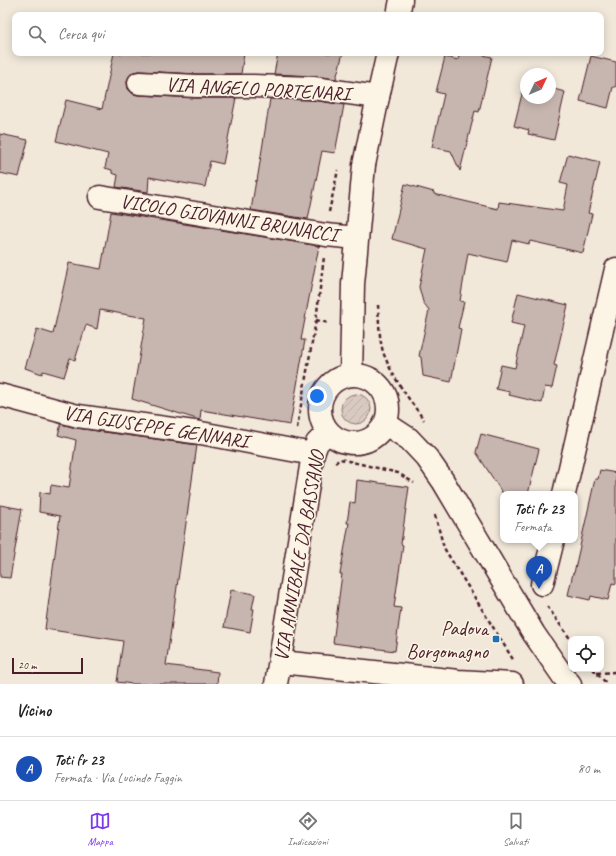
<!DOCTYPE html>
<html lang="it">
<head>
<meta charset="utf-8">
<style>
  body { margin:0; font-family:Caveat,sans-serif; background:#f2f2f2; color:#222 }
  .controls { position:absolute; right:12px; bottom:12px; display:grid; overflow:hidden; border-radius:8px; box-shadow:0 2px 10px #0003 }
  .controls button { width:36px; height:36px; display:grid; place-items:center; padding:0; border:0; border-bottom:1px solid #e0e0e0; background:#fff; color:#222; font:20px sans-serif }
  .compass { position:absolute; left:520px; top:68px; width:36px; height:36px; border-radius:50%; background:#fff; box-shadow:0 2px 10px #0003; rotate:46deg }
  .scale { position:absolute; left:12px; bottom:10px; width:71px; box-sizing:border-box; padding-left:4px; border:2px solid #4a1f2b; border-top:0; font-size:11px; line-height:14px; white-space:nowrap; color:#4a1f2b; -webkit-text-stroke:3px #fcf5e5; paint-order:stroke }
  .you { position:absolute; left:317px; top:396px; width:14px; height:14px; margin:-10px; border:3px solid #fff; border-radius:50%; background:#1a73e8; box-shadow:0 0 0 6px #1a73e833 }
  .badge { display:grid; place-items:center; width:26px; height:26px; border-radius:50%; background:#7c3aed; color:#fff; font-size:13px; font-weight:700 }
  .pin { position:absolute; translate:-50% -33px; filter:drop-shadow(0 1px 2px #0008) }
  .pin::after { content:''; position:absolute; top:21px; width:14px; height:12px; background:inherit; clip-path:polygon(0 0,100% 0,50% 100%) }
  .popup { position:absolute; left:500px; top:491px; width:78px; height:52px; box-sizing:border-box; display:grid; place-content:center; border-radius:8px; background:#fff; filter:drop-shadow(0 1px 3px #0005); font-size:13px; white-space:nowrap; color:#767676 }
  .popup b { font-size:15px; color:#222 }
  .popup::after { content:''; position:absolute; left:50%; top:100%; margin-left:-8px; border:8px solid transparent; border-top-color:#fff }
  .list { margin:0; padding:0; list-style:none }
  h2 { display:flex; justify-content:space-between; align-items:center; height:52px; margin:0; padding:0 16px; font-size:17px }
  h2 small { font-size:13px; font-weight:400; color:#767676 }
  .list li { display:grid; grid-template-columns:26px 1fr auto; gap:12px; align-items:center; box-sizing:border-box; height:64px; padding:0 16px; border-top:1px solid #e0e0e0 }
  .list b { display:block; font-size:15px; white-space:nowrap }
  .list p { margin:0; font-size:13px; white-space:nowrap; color:#767676 }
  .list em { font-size:13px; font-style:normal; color:#767676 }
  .icon { flex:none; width:22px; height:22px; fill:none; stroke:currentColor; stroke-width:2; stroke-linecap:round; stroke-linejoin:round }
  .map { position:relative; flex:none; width:616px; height:684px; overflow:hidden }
  .search { position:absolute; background:#fff; box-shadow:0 2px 10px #0003; left:12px; right:12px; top:12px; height:44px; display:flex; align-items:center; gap:10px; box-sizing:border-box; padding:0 14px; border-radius:8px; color:#767676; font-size:15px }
  .sheet { height:116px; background:#fff }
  nav { display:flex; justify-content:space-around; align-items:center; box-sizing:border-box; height:56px; border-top:1px solid #e0e0e0; background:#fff; font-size:11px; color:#767676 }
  nav a { display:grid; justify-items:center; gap:2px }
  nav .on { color:#7c3aed }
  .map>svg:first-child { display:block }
</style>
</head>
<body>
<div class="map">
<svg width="616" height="684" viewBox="0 0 616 684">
  <defs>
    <pattern id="garden-furrows" width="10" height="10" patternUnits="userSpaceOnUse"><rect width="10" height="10" fill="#d8cac0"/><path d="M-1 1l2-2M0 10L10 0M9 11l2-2" fill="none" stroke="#bbada5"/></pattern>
  </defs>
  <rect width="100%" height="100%" fill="#f1e8da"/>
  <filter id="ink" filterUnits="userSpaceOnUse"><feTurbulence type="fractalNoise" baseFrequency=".025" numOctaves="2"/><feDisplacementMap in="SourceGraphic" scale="8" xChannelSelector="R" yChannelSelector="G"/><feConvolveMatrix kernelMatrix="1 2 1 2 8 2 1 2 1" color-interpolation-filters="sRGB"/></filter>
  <g filter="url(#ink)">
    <circle fill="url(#garden-furrows)" stroke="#917476" cx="356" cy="409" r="15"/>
    <g fill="#c7b6af" stroke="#4a1f2b">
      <polygon points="114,53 244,53 241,74 196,74 140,71 133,72 129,76 127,82 128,89 133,94 138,95 196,98 236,98 223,164 210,161 205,187 149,177 148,192 116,187 118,175 112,173 112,170 105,168 108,154 56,141 66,100 102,109"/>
      <polygon points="278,53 343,53 336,79 313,76 274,74"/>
      <polygon points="460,53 474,53 492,57 479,112 475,111 460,171 451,151 432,147 444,94 436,92 445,57 458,60"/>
      <polygon points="591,56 616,62 616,87 613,87 608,108 580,101"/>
      <polygon points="525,82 526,83 526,98 550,98 550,88 565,92 554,140 528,134 529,130 514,126"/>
      <polygon points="270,99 312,100 344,105 335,153 322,151 308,219 251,210 256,180 257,181"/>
      <polygon points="0,134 28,140 19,177 0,173"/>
      <polygon points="568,154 600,162 588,213 592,214 583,253 530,241 529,244 512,240 507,262 468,253 460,301 464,302 458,328 461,329 451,382 423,376 421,357 419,356 429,310 423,302 419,287 427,249 392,239 405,184 434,192 434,194 498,209 499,202 563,211 568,185 560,183"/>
      <polygon points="111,212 319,246 301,340 305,340 290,425 201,410 200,420 132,399 146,318 100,310 97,329 86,325 75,360 70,358 64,377 43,371 42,374 25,368 37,329 53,334 69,263 101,269"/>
      <polygon points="518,293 568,305 554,365 557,366 552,388 545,387 542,403 509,395 510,392 496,389 501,365 515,368 524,326 511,323"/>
      <polygon points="61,424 76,428 197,445 166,665 218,672 217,684 133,684 117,682 123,641 45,629 60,516 39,512 40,492 50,494 51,485 69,488 76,440 58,435"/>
      <polygon points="481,434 539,449 528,494 503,494 476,452"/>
      <polygon points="600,470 616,473 616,584 612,583 608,600 591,596 590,600 568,595 573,573 574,573 595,479 598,479"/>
      <polygon points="357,480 409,487 401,544 403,545 394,607 401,608 395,651 333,643 342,574 340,574 349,523 347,523 350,502 355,503"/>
      <polygon points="0,505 22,509 10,578 0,577"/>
      <polygon points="231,590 255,594 252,609 254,609 250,632 224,627"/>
    </g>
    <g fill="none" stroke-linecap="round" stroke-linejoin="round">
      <defs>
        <g id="street">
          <polyline points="139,83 196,86 253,86 313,88 378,97"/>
          <polyline points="100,197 326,235 357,238"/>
          <polyline points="0,395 78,416 201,433 313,454"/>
          <polyline points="564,494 616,269"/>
          <polyline points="542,584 553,540"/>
          <polyline points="281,662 458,681 512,684"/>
        </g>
        <g id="secondary">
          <polyline points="398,15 401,0"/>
          <circle cx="354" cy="409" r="34"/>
          <polyline points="351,375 353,284 364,165 378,97 388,53"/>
          <polyline points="386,424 409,439 427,458 443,481 534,634 563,676 570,684"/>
          <polyline points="276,684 313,454 317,443 328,432"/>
        </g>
      </defs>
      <use href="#street" stroke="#4a1f2b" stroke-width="25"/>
      <use href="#secondary" stroke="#4a1f2b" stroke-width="25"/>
      <g stroke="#4a1f2b" stroke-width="2.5" stroke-dasharray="4 3" stroke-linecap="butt">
        <polyline points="329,212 338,170"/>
        <path d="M 378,305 C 379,320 379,344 385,357 C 394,380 410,400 424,420"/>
        <polyline points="316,320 329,323"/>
        <polyline points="297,428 316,320 324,257"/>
        <polyline points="335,463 340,459 398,473 414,483"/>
        <polyline points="435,515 444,548 514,661"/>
        <polyline points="547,606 571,640"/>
        <polyline points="593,669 607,684"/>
        <polyline points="597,673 616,672"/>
      </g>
      <use href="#street" stroke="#fcf5e5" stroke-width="22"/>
      <use href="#secondary" stroke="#fcf5e5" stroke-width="22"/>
    </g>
  </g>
  <rect fill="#1f6fb2" stroke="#fcf5e5" stroke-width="1.5" x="492" y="635" width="8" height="8" rx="2"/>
  <g text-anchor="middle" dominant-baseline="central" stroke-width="3" stroke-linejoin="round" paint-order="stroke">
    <g font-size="20" fill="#4a1f2b" stroke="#fcf5e5">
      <text transform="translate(258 89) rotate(3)">VIA ANGELO PORTENARI</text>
      <text transform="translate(229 218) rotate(9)">VICOLO GIOVANNI BRUNACCI</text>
      <text transform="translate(156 427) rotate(9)">VIA GIUSEPPE GENNARI</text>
      <text transform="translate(299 556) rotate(-80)">VIA ANNIBALE DA BASSANO</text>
    </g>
    <g font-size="20" fill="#4a1f2b" stroke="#fcf5e5" text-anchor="end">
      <text x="488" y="628">Padova<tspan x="488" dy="23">Borgomagno</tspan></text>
    </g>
  </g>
</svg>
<div class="controls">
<button><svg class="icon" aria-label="locate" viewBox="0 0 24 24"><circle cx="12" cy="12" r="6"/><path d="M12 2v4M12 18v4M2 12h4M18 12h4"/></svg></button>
</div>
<svg class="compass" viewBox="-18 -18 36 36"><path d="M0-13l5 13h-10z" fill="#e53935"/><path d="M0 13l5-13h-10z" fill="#767676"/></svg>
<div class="scale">20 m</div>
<div class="you"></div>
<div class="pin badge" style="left:539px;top:589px;background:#1a4fb4">A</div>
<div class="popup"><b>Toti fr 23</b>Fermata</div>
<div class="search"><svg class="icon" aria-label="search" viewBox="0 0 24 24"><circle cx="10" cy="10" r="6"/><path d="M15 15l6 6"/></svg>Cerca qui</div>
</div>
<section class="sheet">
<h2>Vicino<small></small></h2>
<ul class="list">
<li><span class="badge" style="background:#1a4fb4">A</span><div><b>Toti fr 23</b><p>Fermata · Via Lucindo Faggin</p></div><em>80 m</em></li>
</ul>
</section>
<nav>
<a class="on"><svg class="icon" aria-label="map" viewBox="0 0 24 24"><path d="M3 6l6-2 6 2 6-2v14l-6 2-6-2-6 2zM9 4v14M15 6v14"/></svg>Mappa</a>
<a><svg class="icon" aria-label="directions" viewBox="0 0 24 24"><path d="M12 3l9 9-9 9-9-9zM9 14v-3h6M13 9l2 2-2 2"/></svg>Indicazioni</a>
<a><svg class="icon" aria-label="saved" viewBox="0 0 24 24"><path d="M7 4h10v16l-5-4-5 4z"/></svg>Salvati</a>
</nav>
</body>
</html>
